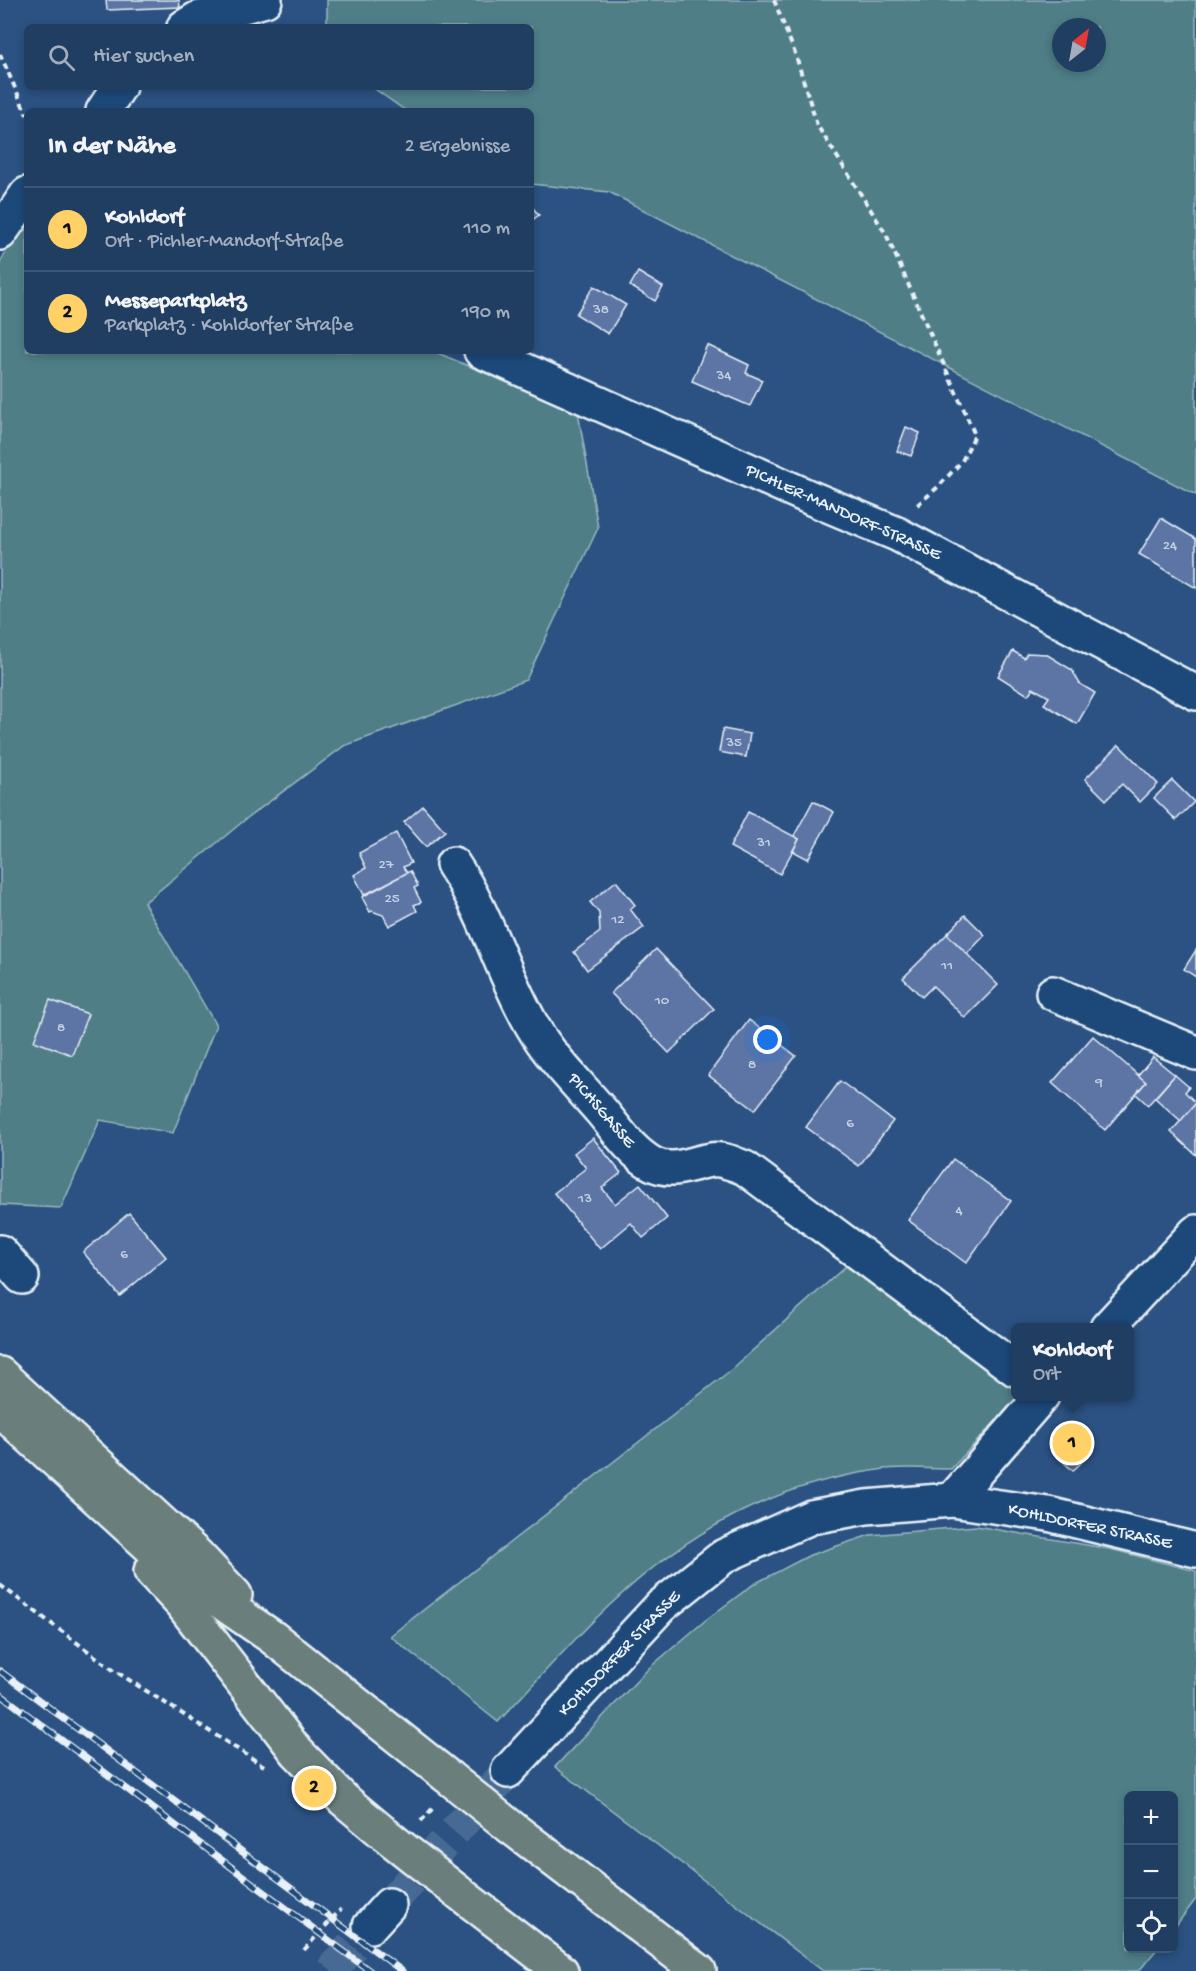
<!DOCTYPE html>
<html lang="de">
<head>
<meta charset="utf-8">
<style>
  body { margin:0; font-family:"Gochi Hand",sans-serif; background:#2d496b; color:#f1f3f6 }
  .controls { position:absolute; right:18px; bottom:18px; display:grid; overflow:hidden; border-radius:9px; box-shadow:0 3px 9px #0003 }
  .controls button { width:54px; height:54px; display:grid; place-items:center; padding:0; border:0; border-bottom:2px solid #3d5777; background:#203e62; color:#f1f3f6; font:30px sans-serif }
  .compass { position:absolute; left:1052px; top:18px; width:54px; height:54px; border-radius:50%; background:#203e62; box-shadow:0 3px 9px #0003; rotate:31deg }
  .you { position:absolute; left:768px; top:1040px; width:21px; height:21px; margin:-15px; border:4px solid #fff; border-radius:50%; background:#1a73e8; box-shadow:0 0 0 9px #1a73e833 }
  .badge { display:grid; place-items:center; width:39px; height:39px; border-radius:50%; background:#ffd166; color:#111; font-size:20px; font-weight:700 }
  .pin { position:absolute; translate:-50% -50%; border:3px solid #fff; box-shadow:0 2px 6px #0006 }
  .popup { position:absolute; left:1011px; top:1323px; width:123px; height:78px; box-sizing:border-box; display:grid; place-content:center; border-radius:9px; background:#203e62; filter:drop-shadow(0 2px 4px #0005); font-size:20px; white-space:nowrap; color:#a2aebe }
  .popup b { font-size:22px; color:#f1f3f6 }
  .popup::after { content:''; position:absolute; left:50%; top:100%; margin-left:-12px; border:12px solid transparent; border-top-color:#203e62 }
  .list { margin:0; padding:0; list-style:none }
  h2 { display:flex; justify-content:space-between; align-items:center; height:78px; margin:0; padding:0 24px; font-size:26px }
  h2 small { font-size:20px; font-weight:400; color:#a2aebe }
  .list li { display:grid; grid-template-columns:39px 1fr auto; gap:18px; align-items:center; box-sizing:border-box; height:84px; padding:0 24px; border-top:2px solid #3d5777 }
  .list b { display:block; font-size:22px; white-space:nowrap }
  .list p { margin:0; font-size:20px; white-space:nowrap; color:#a2aebe }
  .list em { font-size:20px; font-style:normal; color:#a2aebe }
  .icon { flex:none; width:33px; height:33px; fill:none; stroke:currentColor; stroke-width:2; stroke-linecap:round; stroke-linejoin:round }
  .map { position:relative; flex:none; width:1196px; height:1971px; overflow:hidden }
  .search { position:absolute; background:#203e62; box-shadow:0 3px 9px #0003; left:24px; top:24px; width:510px; height:66px; display:flex; align-items:center; gap:15px; box-sizing:border-box; padding:0 21px; border-radius:9px; color:#a2aebe; font-size:22px }
  .panel { position:absolute; background:#203e62; box-shadow:0 3px 9px #0003; left:24px; top:108px; width:510px; height:246px; border-radius:9px }
  .map>svg:first-child { display:block }
</style>
</head>
<body>
<div class="map">
<svg width="1196" height="1971" viewBox="0 0 1196 1971">
  <rect width="100%" height="100%" fill="#2b5282"/>
  <filter id="ink" filterUnits="userSpaceOnUse"><feTurbulence type="fractalNoise" baseFrequency=".0167" numOctaves="2"/><feDisplacementMap in="SourceGraphic" scale="12" xChannelSelector="R" yChannelSelector="G"/><feConvolveMatrix kernelMatrix="1 2 1 2 8 2 1 2 1" color-interpolation-filters="sRGB"/></filter>
  <g filter="url(#ink)">
    <g fill="#507e87" stroke="#9cb8c0" stroke-width="1.5" fill-rule="evenodd">
      <path d="M 327,0 L 1196,0 L 1196,495 L 609,192 L 531,184 L 531,111 L 406,111 L 372,87 L 531,87 L 531,27 L 327,27 ZM 1061,27 L 1097,27 L 1097,63 L 1061,63 Z"/>
      <polygon points="27,212 27,351 433,351 578,412 598,528 526,680 344,746 246,819 144,903 216,1025 173,1133 100,1120 61,1208 0,1205 0,263"/>
      <path d="M 846,1266 L 1015,1386 L 1015,1396 L 1018,1397 L 951,1469 C 927,1469 902,1466 878,1470 C 774,1484 687,1532 611,1604 C 571,1641 535,1683 498,1722 L 390,1636 L 731,1370 Z"/>
      <polygon points="976,1526 1110,1549 1196,1571 1196,1899 1174,1928 1174,1796 1128,1796 1128,1948 1157,1949 1139,1971 823,1971 555,1767 649,1668 707,1619 754,1584 810,1555 870,1535"/>
    </g>
    <g fill="#5c74a4" stroke="#e8f1f8" stroke-width="1.5">
      <polygon points="106,0 179,0 180,7 107,10"/>
      <polygon points="531,206 539,215 531,221"/>
      <polygon points="638,272 663,287 655,301 630,286"/>
      <polygon points="594,286 626,305 608,334 576,314"/>
      <polygon points="707,345 749,365 746,373 762,380 750,406 692,381"/>
      <polygon points="906,427 920,433 911,456 897,451"/>
      <polygon points="1161,518 1196,539 1196,588 1139,554"/>
      <polygon points="1013,651 1024,658 1027,653 1046,654 1072,670 1080,684 1095,693 1077,724 1044,704 1049,697 1033,688 1028,695 998,676"/>
      <polygon points="723,729 750,734 746,757 719,752"/>
      <polygon points="1119,745 1158,784 1140,802 1122,784 1106,800 1085,779"/>
      <polygon points="1172,780 1194,802 1176,820 1154,798"/>
      <polygon points="813,801 834,812 808,859 793,851 799,839 794,836"/>
      <polygon points="423,806 445,831 426,847 404,822"/>
      <polygon points="748,812 799,839 780,874 730,847"/>
      <polygon points="396,833 411,863 403,867 407,873 364,895 354,875 366,868 359,853"/>
      <polygon points="410,871 418,886 414,888 421,902 414,905 417,911 389,926 383,915 372,911 370,912 362,897"/>
      <polygon points="616,881 635,905 630,909 644,927 587,970 574,952 600,932 599,913 590,902"/>
      <polygon points="965,915 985,935 967,954 947,934"/>
      <polygon points="947,934 998,985 965,1018 933,986 922,997 903,978"/>
      <polygon points="656,949 714,1009 669,1053 611,993"/>
      <polygon points="1196,950 1196,977 1184,969"/>
      <polygon points="50,1000 88,1014 72,1055 34,1041"/>
      <polygon points="749,1020 796,1056 755,1110 708,1075"/>
      <polygon points="1093,1036 1146,1082 1105,1130 1052,1083"/>
      <polygon points="1153,1057 1175,1075 1148,1105 1136,1094 1146,1082 1138,1075"/>
      <polygon points="1175,1075 1189,1087 1185,1092 1196,1103 1181,1121 1155,1098"/>
      <polygon points="840,1081 893,1121 859,1166 806,1127"/>
      <polygon points="1196,1103 1196,1155 1171,1132"/>
      <polygon points="593,1138 621,1173 602,1188 615,1204 640,1184 667,1218 643,1238 631,1223 600,1249 554,1193 586,1168 574,1153"/>
      <polygon points="953,1159 1011,1201 966,1263 908,1220"/>
      <polygon points="129,1213 166,1257 120,1296 83,1252"/>
      <polygon points="1071,1433 1091,1452 1073,1471 1053,1452"/>
    </g>
    <g fill="none" stroke-linecap="round" stroke-linejoin="round">
      <g stroke="#476a94" stroke-width="33" stroke-dasharray="33 16" stroke-linecap="butt">
        <polyline points="389,1905 508,1771"/>
        <polyline points="331,1971 370,1926"/>
      </g>
      <defs>
        <g id="minor">
          <polyline points="184,27 197,19 265,0"/>
          <polyline points="103,111 119,87"/>
          <polyline points="0,233 27,194"/>
          <polyline points="481,351 811,498 897,534 1196,693"/>
          <path d="M 453,864 C 488,916 502,974 533,1027 C 551,1058 579,1085 602,1112 C 617,1130 632,1153 653,1164 C 673,1174 691,1163 711,1160 C 723,1158 734,1164 745,1168 L 1015,1369"/>
          <polyline points="1053,993 1196,1053"/>
          <polyline points="0,1252 22,1277"/>
          <polyline points="1107,1328 1196,1232"/>
          <polyline points="952,1500 1042,1396"/>
          <polyline points="508,1771 661,1606 724,1556 811,1517 866,1507 952,1500 1048,1514 1196,1550"/>
          <polyline points="370,1926 389,1905"/>
        </g>
        <g id="major">
          <polyline points="0,1374 198,1556 235,1595"/>
          <polyline points="0,1410 180,1574 272,1637 447,1776"/>
          <polyline points="151,1571 182,1604 297,1752 343,1799 392,1840"/>
          <polyline points="512,1828 699,1971"/>
          <polyline points="458,1892 561,1971"/>
        </g>
      </defs>
      <use href="#minor" stroke="#e8f1f8" stroke-width="38"/>
      <use href="#major" stroke="#e8f1f8" stroke-width="38"/>
      <g stroke="#e8f1f8" stroke-width="4" stroke-dasharray="6 4.5" stroke-linecap="butt">
        <polyline points="774,0 796,56 817,125 886,234 975,435 962,461 939,486 914,508"/>
        <polyline points="0,54 27,115"/>
        <polyline points="0,1585 112,1669 264,1766"/>
        <polyline points="421,1821 434,1807"/>
        <polyline points="304,1950 341,1909"/>
      </g>
      <use href="#minor" stroke="#1f4a7a" stroke-width="33"/>
      <use href="#major" stroke="#6b7f7c" stroke-width="33"/>
      <defs>
        <g id="rail">
          <polyline points="0,1671 402,1971"/>
          <polyline points="0,1694 370,1971"/>
        </g>
      </defs>
      <use href="#rail" stroke="#e8f1f8" stroke-width="7"/>
      <use href="#rail" stroke="#1f4a7a" stroke-width="4.5" stroke-dasharray="14" stroke-linecap="butt"/>
      <defs>
        <g id="major-bridge">
          <polyline points="447,1776 512,1828"/>
          <polyline points="392,1840 458,1892"/>
        </g>
      </defs>
      <use href="#major-bridge" stroke="#e8f1f8" stroke-width="38" stroke-linecap="butt"/>
      <use href="#major-bridge" stroke="#6b7f7c" stroke-width="33"/>
    </g>
  </g>
  <g text-anchor="middle" dominant-baseline="central" stroke-width="6" stroke-linejoin="round" paint-order="stroke">
    <g font-size="15" fill="#c5d2e3">
      <text x="601" y="310">38</text>
      <text x="724" y="376">34</text>
      <text x="1170" y="546">24</text>
      <text x="734" y="743">35</text>
      <text x="764" y="843">31</text>
      <text x="386" y="865">27</text>
      <text x="392" y="899">25</text>
      <text x="618" y="920">12</text>
      <text x="947" y="966">11</text>
      <text x="662" y="1001">10</text>
      <text x="61" y="1028">8</text>
      <text x="752" y="1065">8</text>
      <text x="1099" y="1083">9</text>
      <text x="850" y="1124">6</text>
      <text x="585" y="1199">13</text>
      <text x="959" y="1211">4</text>
      <text x="124" y="1255">6</text>
    </g>
    <g font-size="18" fill="#e8f1f8" stroke="#1f4a7a">
      <text transform="translate(843 513) rotate(24)">PICHLER-MANDORF-STRASSE</text>
      <text transform="translate(601 1111) rotate(49)">PICHSGASSE</text>
      <text transform="translate(1090 1527) rotate(12)">KOHLDORFER STRASSE</text>
      <text transform="translate(620 1654) rotate(-46)">KOHLDORFER STRASSE</text>
    </g>
  </g>
</svg>
<div class="controls">
<button>+</button>
<button>−</button>
<button><svg class="icon" aria-label="locate" viewBox="0 0 24 24"><circle cx="12" cy="12" r="6"/><path d="M12 2v4M12 18v4M2 12h4M18 12h4"/></svg></button>
</div>
<svg class="compass" viewBox="-18 -18 36 36"><path d="M0-13l5 13h-10z" fill="#e53935"/><path d="M0 13l5-13h-10z" fill="#a2aebe"/></svg>
<div class="you"></div>
<div class="pin badge" style="left:1072px;top:1443px">1</div>
<div class="popup"><b>Kohldorf</b>Ort</div>
<div class="pin badge" style="left:314px;top:1788px">2</div>
<div class="search"><svg class="icon" aria-label="search" viewBox="0 0 24 24"><circle cx="10" cy="10" r="6"/><path d="M15 15l6 6"/></svg>Hier suchen</div>
<section class="panel">
<h2>In der Nähe<small>2 Ergebnisse</small></h2>
<ul class="list">
<li><span class="badge">1</span><div><b>Kohldorf</b><p>Ort · Pichler-Mandorf-Straße</p></div><em>110 m</em></li>
<li><span class="badge">2</span><div><b>Messeparkplatz</b><p>Parkplatz · Kohldorfer Straße</p></div><em>190 m</em></li>
</ul>
</section>
</div>
</body>
</html>
